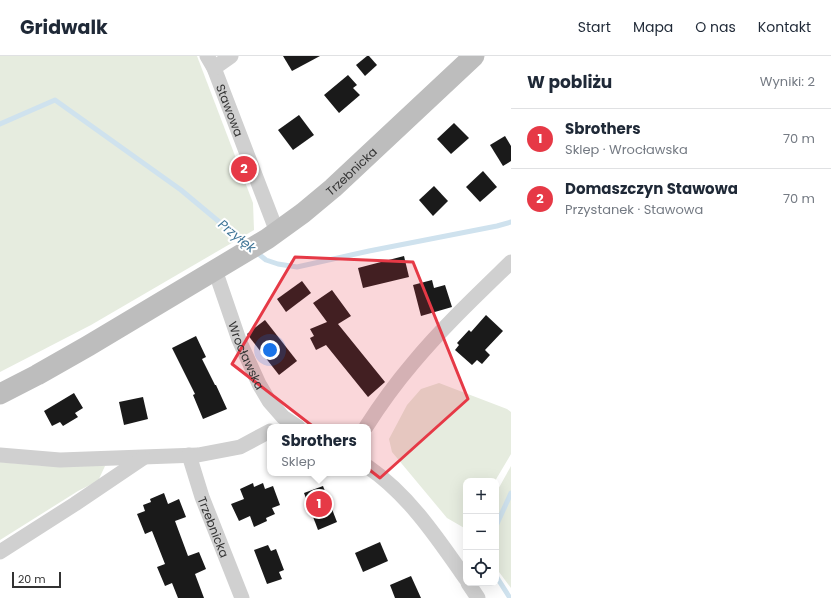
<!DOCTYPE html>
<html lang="pl">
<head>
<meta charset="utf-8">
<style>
  body { margin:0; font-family:Poppins,sans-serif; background:#f6f6f7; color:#1f2937 }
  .controls { position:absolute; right:12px; bottom:12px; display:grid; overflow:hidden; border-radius:8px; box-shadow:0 4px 16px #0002 }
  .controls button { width:36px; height:36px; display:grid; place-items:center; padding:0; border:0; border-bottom:1px solid #e0e1e3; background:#fff; color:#1f2937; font:20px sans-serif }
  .scale { position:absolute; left:12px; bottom:10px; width:49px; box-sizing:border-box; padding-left:4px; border:2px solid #333; border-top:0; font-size:11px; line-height:14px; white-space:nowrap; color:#333; -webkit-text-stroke:3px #fff; paint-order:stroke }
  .you { position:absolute; left:270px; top:294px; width:14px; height:14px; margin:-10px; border:3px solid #fff; border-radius:50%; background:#1a73e8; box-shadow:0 0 0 6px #1a73e833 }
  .badge { display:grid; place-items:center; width:26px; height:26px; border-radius:50%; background:#e63946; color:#fff; font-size:13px; font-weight:700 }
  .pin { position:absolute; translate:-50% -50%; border:2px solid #fff; box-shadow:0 1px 4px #0006 }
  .popup { position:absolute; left:267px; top:368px; width:104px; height:52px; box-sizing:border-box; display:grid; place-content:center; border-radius:8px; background:#fff; filter:drop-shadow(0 1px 3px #0005); font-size:13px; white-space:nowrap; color:#747a83 }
  .popup b { font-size:15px; color:#1f2937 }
  .popup::after { content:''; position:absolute; left:50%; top:100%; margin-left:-8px; border:8px solid transparent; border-top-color:#fff }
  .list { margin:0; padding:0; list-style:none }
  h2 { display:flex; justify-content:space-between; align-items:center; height:52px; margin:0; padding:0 16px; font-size:17px }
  h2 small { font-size:13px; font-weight:400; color:#747a83 }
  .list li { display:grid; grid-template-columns:26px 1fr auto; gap:12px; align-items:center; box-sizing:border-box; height:60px; padding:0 16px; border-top:1px solid #e0e1e3 }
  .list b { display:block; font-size:15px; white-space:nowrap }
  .list p { margin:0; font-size:13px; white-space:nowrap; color:#747a83 }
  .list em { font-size:13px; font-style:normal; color:#747a83 }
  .icon { flex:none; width:22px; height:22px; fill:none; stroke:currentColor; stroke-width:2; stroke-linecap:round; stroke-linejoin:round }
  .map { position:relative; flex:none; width:511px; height:542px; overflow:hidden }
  header { display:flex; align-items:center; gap:24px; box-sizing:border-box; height:56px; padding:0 20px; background:#fff; border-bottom:1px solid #e0e1e3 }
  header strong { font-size:19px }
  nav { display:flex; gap:22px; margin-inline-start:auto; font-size:14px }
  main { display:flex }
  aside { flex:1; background:#fff }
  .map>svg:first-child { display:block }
</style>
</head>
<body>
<header>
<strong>Gridwalk</strong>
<nav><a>Start</a><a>Mapa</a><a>O nas</a><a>Kontakt</a></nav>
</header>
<main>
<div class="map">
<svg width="511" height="542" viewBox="0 0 511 542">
  <rect width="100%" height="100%" fill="#fff"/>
  <g fill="#e6ecdf">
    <polygon points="0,0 197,0 253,147 254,174 91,269 0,316"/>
    <polygon points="439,327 507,353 511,356 511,398 495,425 466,425 466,473 447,462 392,396 389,383 407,349 421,333"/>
    <polygon points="0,406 45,410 105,410 98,425 78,435 0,484"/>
    <polygon points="511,410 511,532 496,512 496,437"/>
  </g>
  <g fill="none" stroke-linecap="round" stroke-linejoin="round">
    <g stroke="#cfe2ee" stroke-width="5">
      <polyline points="0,68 55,44 181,134 247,189"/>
      <polyline points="256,196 266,204 278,208 297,211 369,195 497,170 511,166"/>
      <polyline points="496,470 511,437"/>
      <polyline points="496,520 510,542"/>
    </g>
  </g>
  <g fill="#1a1a1a">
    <polygon points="283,0 320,0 292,15"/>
    <polygon points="367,0 369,0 377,9 365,20 356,9"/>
    <polygon points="348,19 357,29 353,32 360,39 339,57 324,39"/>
    <polygon points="299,59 314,79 293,94 278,74"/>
    <polygon points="454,67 469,82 451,98 437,83"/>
    <polygon points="505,80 511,90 511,105 503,110 490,89"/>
    <polygon points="483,115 497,131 480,146 466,131"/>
    <polygon points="434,130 448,145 433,160 419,144"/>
    <polygon points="404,200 409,221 363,232 358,212"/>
    <polygon points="432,224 434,232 445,229 452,251 421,260 413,229"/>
    <polygon points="302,225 311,237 286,256 277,243"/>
    <polygon points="332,234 351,260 338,268 385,326 368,341 326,289 316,294 310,282 314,280 310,273 327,266 313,247"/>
    <polygon points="486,259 503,275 485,294 490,299 482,308 477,304 472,309 455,294 459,289 457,287 469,274 471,276"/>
    <polygon points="265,264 297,305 279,319 247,278"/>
    <polygon points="196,280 206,301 202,303 215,329 216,329 227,353 203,363 193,339 195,338 172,292"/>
    <polygon points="74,337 83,352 75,357 78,361 63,370 60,366 52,370 44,355"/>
    <polygon points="143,341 148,363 124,369 119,346"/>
    <polygon points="253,427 254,431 263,427 265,433 273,430 280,449 272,452 275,458 266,462 267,465 254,471 250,460 239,465 231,448 244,443 240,433"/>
    <polygon points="323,430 337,466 318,474 304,437"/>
    <polygon points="164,437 168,448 179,443 186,461 175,465 188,500 199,496 206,513 195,518 204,542 178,542 172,527 165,530 157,511 165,508 152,475 145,478 137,458 145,455 143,449 151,446 150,443"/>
    <polygon points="380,486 388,505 363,516 355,497"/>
    <polygon points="268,489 271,495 276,493 284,514 279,516 282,523 267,528 254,494"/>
    <polygon points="411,520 421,542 395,542 390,529"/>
  </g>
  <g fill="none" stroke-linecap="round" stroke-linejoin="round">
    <g stroke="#d0d0d0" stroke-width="15">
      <path id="s1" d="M 207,0 L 214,12 L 277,176"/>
      <polyline points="214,12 231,0"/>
      <path id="s2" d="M 215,214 L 239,284 L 259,328 L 269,345 L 283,361 L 298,371"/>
      <path d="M 366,371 C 380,349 396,327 413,307 C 443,271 477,239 511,206"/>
      <polyline points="0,399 60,404 198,399 240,391 270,375"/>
      <path id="s3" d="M 189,399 L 202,441 L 242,542"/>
      <path d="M 368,411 C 409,439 438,483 466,523"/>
      <polyline points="0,496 75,448 143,402"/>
      <polyline points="468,527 478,542"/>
    </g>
    <path stroke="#bdbdbd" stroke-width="21" id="s4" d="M 0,338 L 37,319 L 88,290 L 267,183 L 303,157 L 333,132 L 474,0"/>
  </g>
  <path fill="#e63946" fill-opacity="0.2" stroke="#e63946" stroke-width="3" stroke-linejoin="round" d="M 295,201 L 413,206 L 468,343 L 380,422 L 232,308 Z"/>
  <g text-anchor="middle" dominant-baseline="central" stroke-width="4" stroke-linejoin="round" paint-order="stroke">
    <g font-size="12" fill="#333" stroke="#fff">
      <text stroke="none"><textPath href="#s1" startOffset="59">Stawowa</textPath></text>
      <text stroke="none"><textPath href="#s4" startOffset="417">Trzebnicka</textPath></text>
      <text stroke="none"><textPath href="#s2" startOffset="91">Wrocławska</textPath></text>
      <text stroke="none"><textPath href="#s3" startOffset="76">Trzebnicka</textPath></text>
    </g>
    <g font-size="13" font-style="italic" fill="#3f7597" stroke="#fff">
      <text transform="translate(237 180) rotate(39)">Przyłęk</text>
    </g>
  </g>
</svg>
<div class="controls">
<button>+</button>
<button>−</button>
<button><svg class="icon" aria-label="locate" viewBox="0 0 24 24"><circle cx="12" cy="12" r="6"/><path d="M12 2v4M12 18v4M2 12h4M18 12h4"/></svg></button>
</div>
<div class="scale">20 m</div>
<div class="you"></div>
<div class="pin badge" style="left:319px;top:448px">1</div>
<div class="popup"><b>Sbrothers</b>Sklep</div>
<div class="pin badge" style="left:244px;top:113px">2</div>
</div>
<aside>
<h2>W pobliżu<small>Wyniki: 2</small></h2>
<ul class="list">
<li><span class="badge">1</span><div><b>Sbrothers</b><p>Sklep · Wrocławska</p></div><em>70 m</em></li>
<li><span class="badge">2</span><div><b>Domaszczyn Stawowa</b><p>Przystanek · Stawowa</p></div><em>70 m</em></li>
</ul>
</aside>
</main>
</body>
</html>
